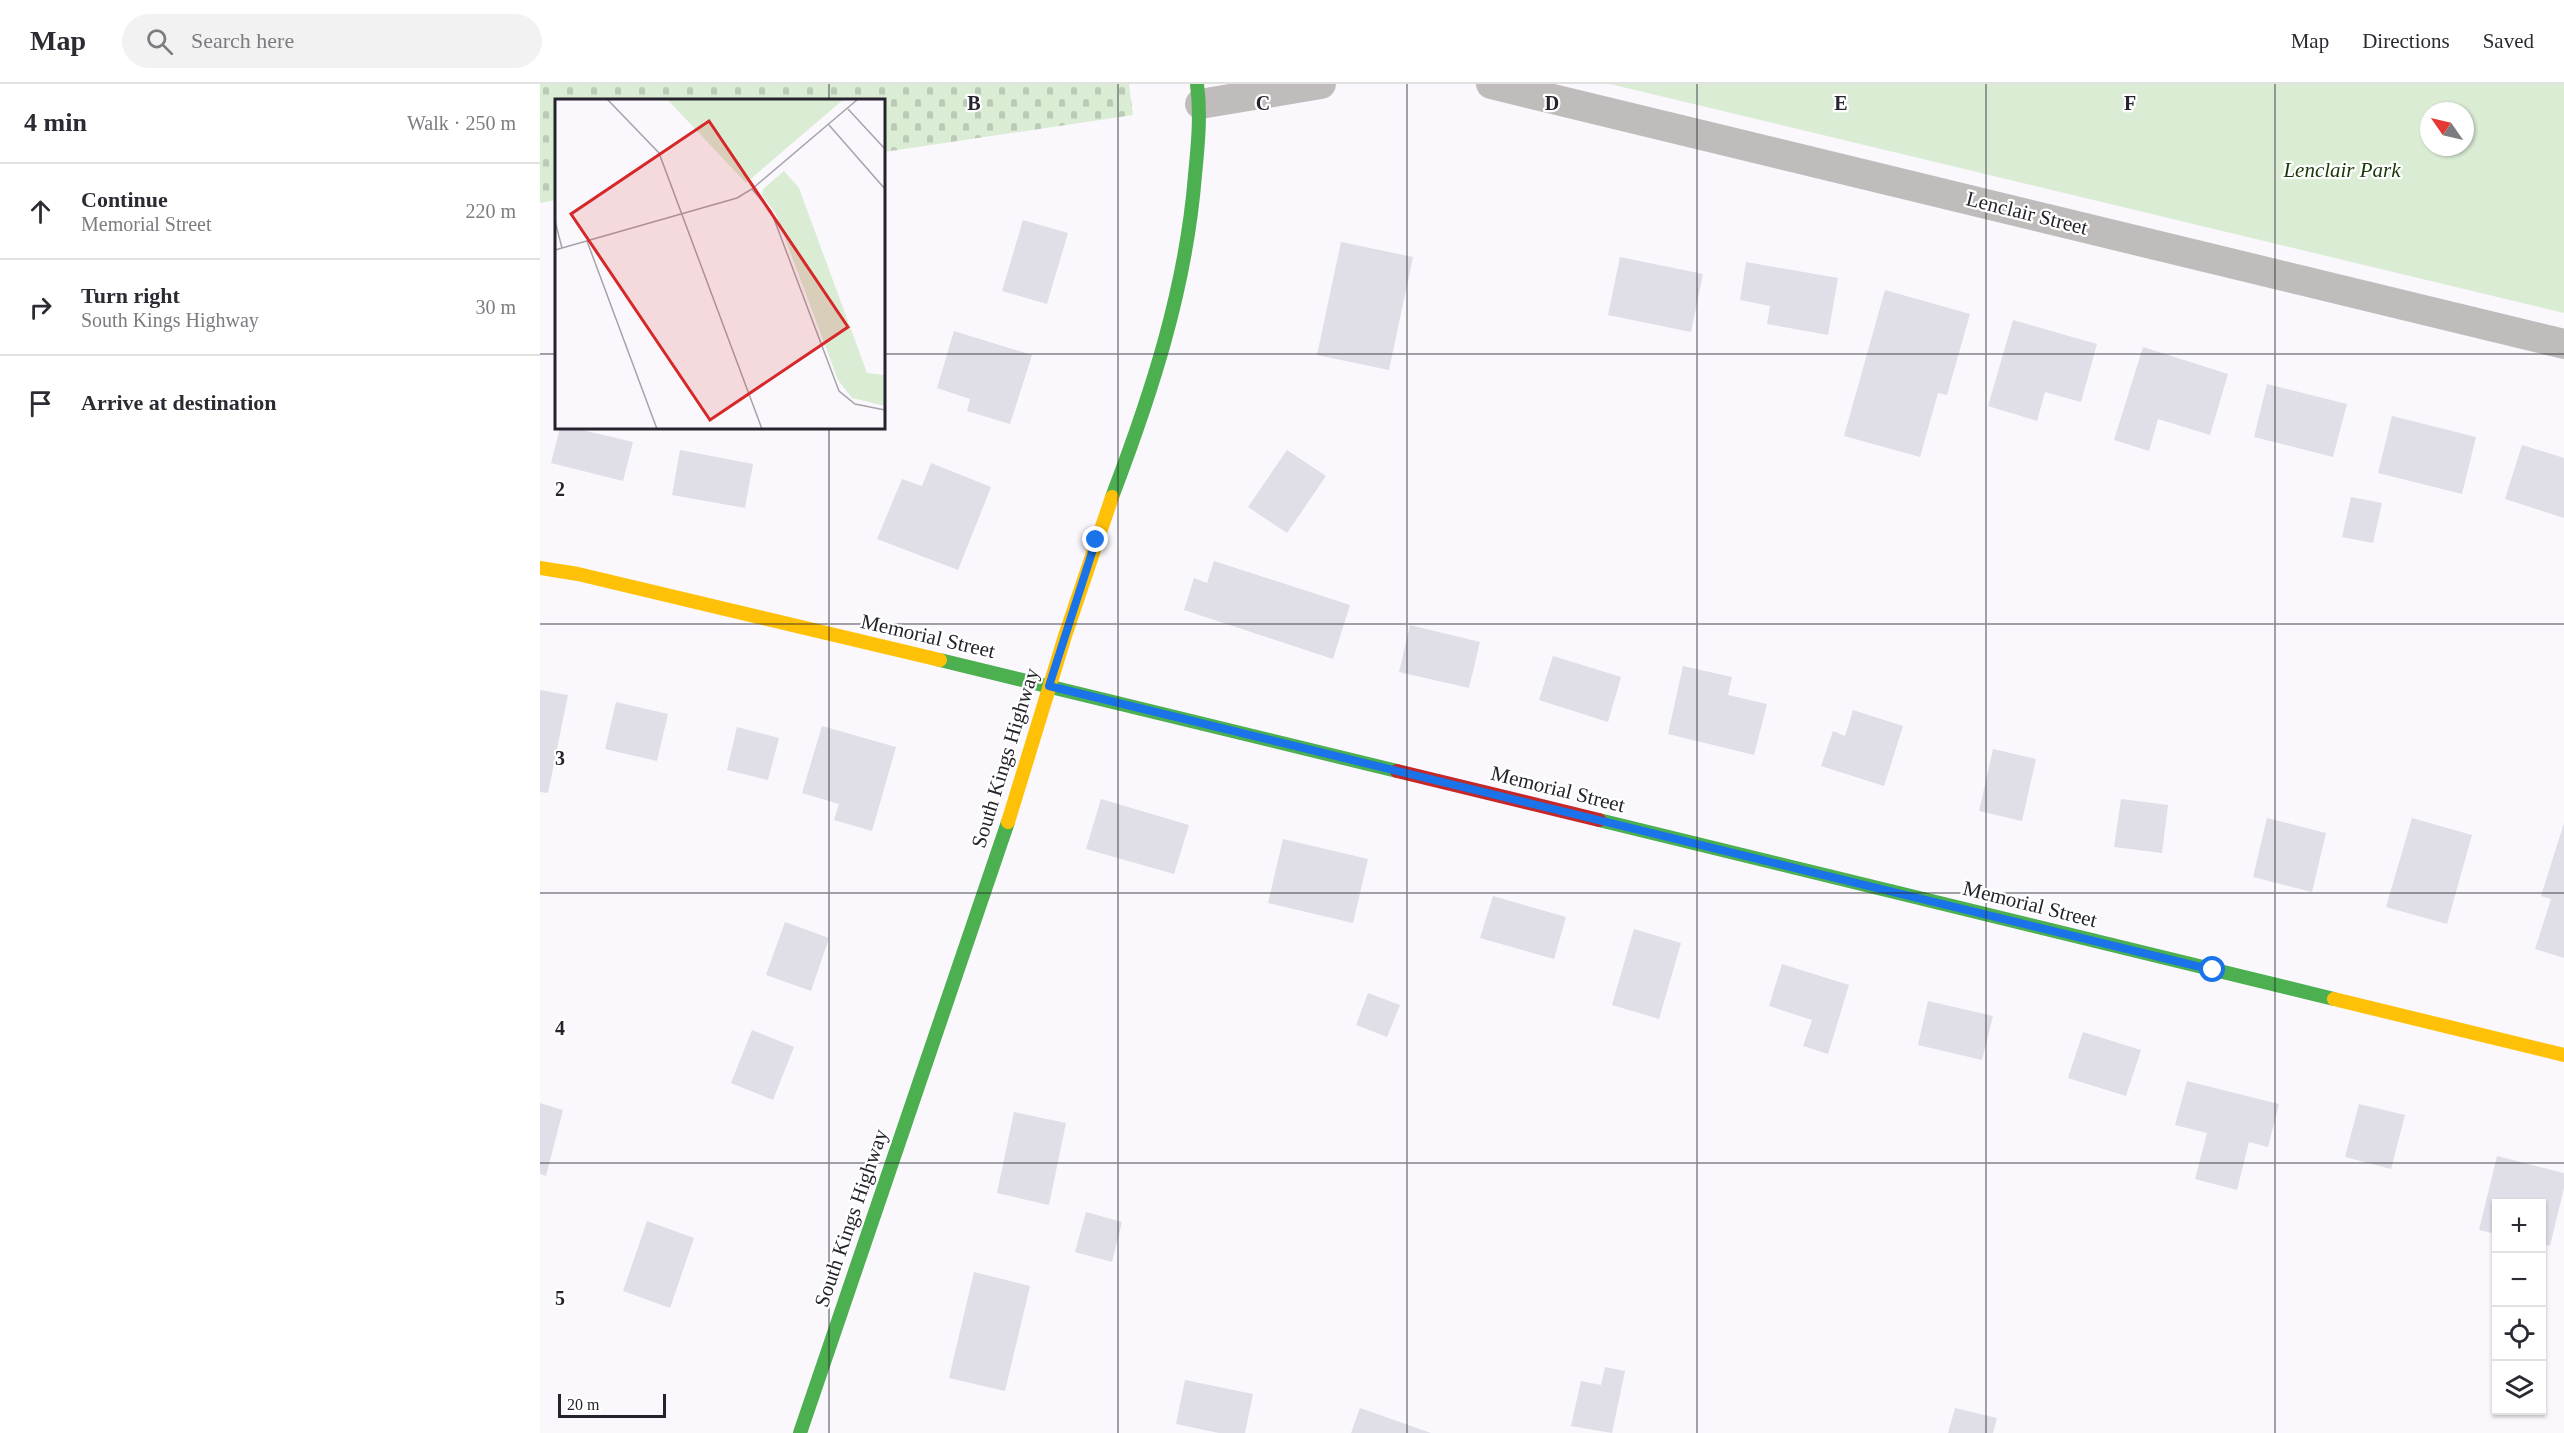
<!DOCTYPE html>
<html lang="en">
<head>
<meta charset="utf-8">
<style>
  body { margin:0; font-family:"Times New Roman",serif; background:#f2f2f3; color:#2b2b33 }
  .controls { position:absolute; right:18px; bottom:18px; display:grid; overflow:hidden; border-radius:0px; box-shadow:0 2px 4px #0004 }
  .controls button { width:54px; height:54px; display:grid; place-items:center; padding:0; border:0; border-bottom:2px solid #e1e1e2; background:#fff; color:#2b2b33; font:30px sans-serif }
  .compass { position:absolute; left:1880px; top:18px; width:54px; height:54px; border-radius:50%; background:#fff; box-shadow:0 2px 4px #0004; rotate:304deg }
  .scale { position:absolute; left:18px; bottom:15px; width:108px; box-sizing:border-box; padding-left:6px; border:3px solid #27232e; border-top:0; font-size:16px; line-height:21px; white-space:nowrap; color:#27232e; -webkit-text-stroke:4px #fff; paint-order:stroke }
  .stop { position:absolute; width:18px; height:18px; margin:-14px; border:4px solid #1a73e8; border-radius:50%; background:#fff }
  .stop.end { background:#1a73e8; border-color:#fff; box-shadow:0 2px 6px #0008 }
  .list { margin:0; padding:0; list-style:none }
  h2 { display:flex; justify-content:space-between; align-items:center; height:78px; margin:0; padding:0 24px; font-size:26px }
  h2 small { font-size:20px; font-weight:400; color:#7c7c81 }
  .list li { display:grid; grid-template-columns:39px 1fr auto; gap:18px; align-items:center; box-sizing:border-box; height:96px; padding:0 24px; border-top:2px solid #e1e1e2 }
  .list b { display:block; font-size:22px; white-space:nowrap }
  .list p { margin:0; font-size:20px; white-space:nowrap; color:#7c7c81 }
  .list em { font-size:20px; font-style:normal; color:#7c7c81 }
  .icon { flex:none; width:33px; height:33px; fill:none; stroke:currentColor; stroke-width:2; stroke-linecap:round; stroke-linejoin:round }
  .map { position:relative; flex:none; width:2024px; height:1349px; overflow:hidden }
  header { display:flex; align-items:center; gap:36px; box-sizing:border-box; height:84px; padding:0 30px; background:#fff; border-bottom:2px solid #e1e1e2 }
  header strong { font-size:28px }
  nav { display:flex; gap:33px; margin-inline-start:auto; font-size:21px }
  .search { width:420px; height:54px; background:#f2f2f3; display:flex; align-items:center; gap:15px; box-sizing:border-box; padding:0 21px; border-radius:33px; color:#7c7c81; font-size:22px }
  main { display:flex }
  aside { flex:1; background:#fff }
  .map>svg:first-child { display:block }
</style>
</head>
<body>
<header>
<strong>Map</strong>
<div class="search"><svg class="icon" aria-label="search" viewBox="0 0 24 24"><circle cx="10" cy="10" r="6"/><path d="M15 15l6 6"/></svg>Search here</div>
<nav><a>Map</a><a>Directions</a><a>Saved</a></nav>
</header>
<main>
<aside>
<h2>4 min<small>Walk · 250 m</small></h2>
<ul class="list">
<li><svg class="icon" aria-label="ahead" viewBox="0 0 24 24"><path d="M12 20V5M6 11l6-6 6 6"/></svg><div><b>Continue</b><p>Memorial Street</p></div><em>220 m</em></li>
<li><svg class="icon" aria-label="right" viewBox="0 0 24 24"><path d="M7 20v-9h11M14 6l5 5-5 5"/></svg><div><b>Turn right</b><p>South Kings Highway</p></div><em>30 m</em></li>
<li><svg class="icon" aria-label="arrive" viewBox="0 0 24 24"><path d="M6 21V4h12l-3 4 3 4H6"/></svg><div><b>Arrive at destination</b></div></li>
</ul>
</aside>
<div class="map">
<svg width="2024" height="1349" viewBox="0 0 2024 1349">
  <defs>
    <pattern id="cemetery-stones" width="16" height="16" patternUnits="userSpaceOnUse" patternTransform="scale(1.5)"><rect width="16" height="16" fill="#daecd4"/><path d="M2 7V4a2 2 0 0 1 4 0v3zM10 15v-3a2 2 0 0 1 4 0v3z" fill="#bbcab6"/></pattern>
  </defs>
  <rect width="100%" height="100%" fill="#faf8fd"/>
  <polygon fill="url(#cemetery-stones)" points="0,0 589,0 593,31 344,68 344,16 16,16 16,116 0,119"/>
  <path fill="#daecd4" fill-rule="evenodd" d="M 1070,0 L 2024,0 L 2024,229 ZM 1889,27 L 1925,27 L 1925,63 L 1889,63 Z"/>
  <g fill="#e0dee7">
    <polygon points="483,136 528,149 507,220 462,207"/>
    <polygon points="801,158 873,173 849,286 777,271"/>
    <polygon points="1080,173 1163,190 1151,248 1068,231"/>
    <polygon points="1206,178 1298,194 1288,251 1227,240 1230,222 1200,216"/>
    <polygon points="1345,206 1430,230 1407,311 1398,309 1380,373 1304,352"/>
    <polygon points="1473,236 1557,260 1541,318 1505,308 1497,337 1448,322"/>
    <polygon points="414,247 492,271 470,340 427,327 430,315 397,304"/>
    <polygon points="1603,263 1688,290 1670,351 1618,335 1609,367 1574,356"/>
    <polygon points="1727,300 1807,320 1793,373 1714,353"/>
    <polygon points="1852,332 1936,353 1922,410 1838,389"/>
    <polygon points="20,344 34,344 93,358 83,397 11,379"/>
    <polygon points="1982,361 2024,374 2024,434 1965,415"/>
    <polygon points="140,366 213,380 205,424 132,411"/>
    <polygon points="747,366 786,392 747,449 708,423"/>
    <polygon points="391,379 451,403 418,486 337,455 362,395 382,402"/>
    <polygon points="1811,413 1842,419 1833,459 1802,453"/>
    <polygon points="674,477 810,521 793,575 644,526 654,494 667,499"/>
    <polygon points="870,541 940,558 929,604 859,588"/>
    <polygon points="1013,572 1081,593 1068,638 999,616"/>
    <polygon points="1143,582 1192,593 1188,611 1227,620 1214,671 1128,650"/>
    <polygon points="0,606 28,611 8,709 0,708"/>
    <polygon points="76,618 128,630 117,677 65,665"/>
    <polygon points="1313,626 1363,642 1344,702 1281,682 1293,647 1305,652"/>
    <polygon points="282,642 356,663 332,747 294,736 299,720 262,709"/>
    <polygon points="197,643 239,654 228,696 187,686"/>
    <polygon points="1453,665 1496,675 1482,737 1439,727"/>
    <polygon points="561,715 649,741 634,790 546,765"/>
    <polygon points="1581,715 1628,721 1622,769 1574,763"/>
    <polygon points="1727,734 1786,749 1772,808 1713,793"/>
    <polygon points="1872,734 1932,751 1907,840 1846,823"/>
    <polygon points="2024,739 2024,874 1995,865 2011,815 2001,812"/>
    <polygon points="743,755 828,775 813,839 728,819"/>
    <polygon points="953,812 1026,833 1014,875 940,854"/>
    <polygon points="245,838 289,854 271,907 226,891"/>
    <polygon points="1094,845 1141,859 1119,935 1072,921"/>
    <polygon points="1242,880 1309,901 1288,970 1263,962 1272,936 1229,922"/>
    <polygon points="828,909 860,921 847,953 816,941"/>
    <polygon points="1388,917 1453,932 1442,976 1378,961"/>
    <polygon points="212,946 254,963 233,1016 191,999"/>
    <polygon points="1543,948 1601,966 1586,1012 1528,994"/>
    <polygon points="1647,997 1739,1020 1728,1063 1709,1058 1697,1106 1655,1095 1667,1049 1635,1041"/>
    <polygon points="0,1019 23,1026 6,1092 0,1090"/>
    <polygon points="1819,1020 1865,1031 1851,1085 1805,1073"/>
    <polygon points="474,1028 526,1039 509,1121 457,1109"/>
    <polygon points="1957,1072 2024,1089 2024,1104 2010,1162 2002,1160 2002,1120 1956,1120 1956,1150 1939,1146"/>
    <polygon points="546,1128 582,1138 572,1178 535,1168"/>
    <polygon points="107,1137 154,1154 130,1224 83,1207"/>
    <polygon points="434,1188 490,1202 465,1307 409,1294"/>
    <polygon points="1065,1283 1085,1287 1072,1349 1031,1342 1041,1297 1061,1301"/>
    <polygon points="645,1296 713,1310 705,1349 679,1349 636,1340"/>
    <polygon points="820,1324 891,1349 811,1349"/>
    <polygon points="1415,1324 1457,1334 1453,1349 1408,1349"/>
  </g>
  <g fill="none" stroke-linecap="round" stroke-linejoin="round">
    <g stroke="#c0bcbb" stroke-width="30">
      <polyline points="951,0 2024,260"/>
      <polyline points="660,20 781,0"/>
    </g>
    <g stroke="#4caf50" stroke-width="14">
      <path d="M 572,413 C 612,308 646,204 655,91 C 658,61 661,30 657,0"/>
      <polyline points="400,576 857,687"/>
      <polyline points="1059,736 1794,915"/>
      <polyline points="260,1349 468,738"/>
    </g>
    <g stroke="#ffc107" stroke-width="14">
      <polyline points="0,484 38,490 400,576"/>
      <polyline points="468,738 525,552 572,413"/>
      <polyline points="1794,915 2024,971"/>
    </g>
    <polyline stroke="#c62828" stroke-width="14" points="857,687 1059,736"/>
  </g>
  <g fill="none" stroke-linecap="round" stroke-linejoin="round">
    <polyline stroke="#1a73e8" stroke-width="8" points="556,456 509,602 1673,886"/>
  </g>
  <path fill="none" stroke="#27232e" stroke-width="1.5" stroke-opacity="0.55" d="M 289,0 L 289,16M 578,0 L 578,1349M 867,0 L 867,1349M 1157,0 L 1157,1349M 1446,0 L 1446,1349M 1735,0 L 1735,1349M 0,270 L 16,270M 344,270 L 2024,270M 289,344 L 289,1349M 0,540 L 2024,540M 0,809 L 2024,809M 0,1079 L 2024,1079"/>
  <g text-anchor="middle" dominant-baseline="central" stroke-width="4.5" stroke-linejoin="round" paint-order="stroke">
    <g font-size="21" font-style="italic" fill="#193708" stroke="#fff">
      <text x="1802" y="86">Lenclair Park</text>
    </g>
    <g font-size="21" fill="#27232e" stroke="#fff">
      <text transform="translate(1487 129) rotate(14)">Lenclair Street</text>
      <text transform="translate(388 552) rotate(13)">Memorial Street</text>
      <text transform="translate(465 674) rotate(-73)">South Kings Highway</text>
      <text transform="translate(1018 705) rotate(14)">Memorial Street</text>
      <text transform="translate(1490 820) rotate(14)">Memorial Street</text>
      <text transform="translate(311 1134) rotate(-71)">South Kings Highway</text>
    </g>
  </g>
  <g transform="translate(15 15)">
    <rect width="330" height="330" fill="#faf8fd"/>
    <path d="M 112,0 L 289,0 L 191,84 Z" fill="#daecd4"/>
    <path d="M 229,72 L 244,89 L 312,274 L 330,276 L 330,307 L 297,299 L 283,281 L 221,115 L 207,96 L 208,90 Z" fill="#daecd4"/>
    <path fill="none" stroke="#a6a3aa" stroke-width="1.5" d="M 52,0 L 104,54 L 207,330M 293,10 L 330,50M 274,26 L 330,90M 197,90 L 216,112 L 284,292 L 300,305 L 330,311M 0,122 L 7,149M 32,142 L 102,330M 0,151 L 182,99 L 197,90 L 303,0"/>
    <path fill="#d62828" fill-opacity="0.15" stroke="#d62828" stroke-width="3" d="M 154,22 L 293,228 L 155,321 L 16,115 Z"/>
    <rect width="330" height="330" fill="none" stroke="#27232e" stroke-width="3"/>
  </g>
  <g font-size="20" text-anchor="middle" font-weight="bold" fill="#27232e" stroke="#fff" stroke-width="4.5" stroke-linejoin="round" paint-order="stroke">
    <text x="434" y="26">B</text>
    <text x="723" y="26">C</text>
    <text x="1012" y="26">D</text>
    <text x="1301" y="26">E</text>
    <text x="1590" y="26">F</text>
    <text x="20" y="412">2</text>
    <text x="20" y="681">3</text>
    <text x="20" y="951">4</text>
    <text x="20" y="1221">5</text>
  </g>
</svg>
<div class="controls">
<button>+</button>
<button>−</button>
<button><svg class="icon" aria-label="locate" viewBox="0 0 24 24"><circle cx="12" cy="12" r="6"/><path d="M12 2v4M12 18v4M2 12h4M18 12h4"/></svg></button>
<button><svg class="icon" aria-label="layers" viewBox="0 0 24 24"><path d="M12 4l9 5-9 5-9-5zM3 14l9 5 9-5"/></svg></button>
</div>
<svg class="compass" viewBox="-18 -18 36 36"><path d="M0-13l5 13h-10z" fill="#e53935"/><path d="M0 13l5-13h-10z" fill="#7c7c81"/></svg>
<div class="scale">20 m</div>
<div class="stop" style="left:1673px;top:886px"></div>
<div class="stop end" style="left:556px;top:456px"></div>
</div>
</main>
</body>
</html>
